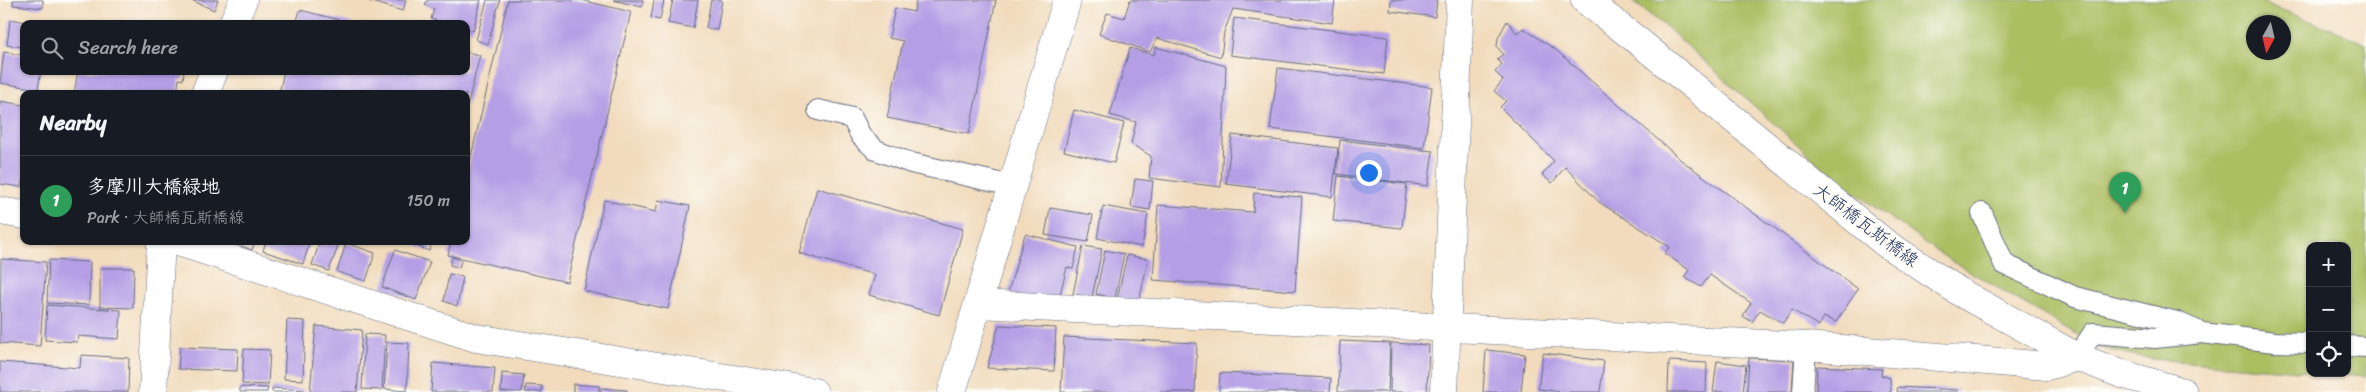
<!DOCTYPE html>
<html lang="en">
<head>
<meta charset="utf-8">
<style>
  body { margin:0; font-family:Sriracha,"Klee One",sans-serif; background:#20242c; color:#f1f3f6 }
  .controls { position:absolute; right:15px; bottom:15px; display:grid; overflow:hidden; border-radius:10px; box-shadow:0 1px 4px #0004 }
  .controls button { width:45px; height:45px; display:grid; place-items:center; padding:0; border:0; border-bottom:1px solid #363941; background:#171b24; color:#f1f3f6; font:25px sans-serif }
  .compass { position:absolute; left:2246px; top:15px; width:45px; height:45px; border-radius:50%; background:#171b24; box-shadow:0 1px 4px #0004; rotate:188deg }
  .you { position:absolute; left:1368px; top:172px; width:18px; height:18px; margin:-12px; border:4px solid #fff; border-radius:50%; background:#1a73e8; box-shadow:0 0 0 8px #1a73e833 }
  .badge { display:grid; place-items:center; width:32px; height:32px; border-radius:50%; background:#db2777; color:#fff; font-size:16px; font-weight:700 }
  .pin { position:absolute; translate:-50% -41px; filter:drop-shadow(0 1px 2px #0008) }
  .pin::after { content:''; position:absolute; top:26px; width:18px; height:15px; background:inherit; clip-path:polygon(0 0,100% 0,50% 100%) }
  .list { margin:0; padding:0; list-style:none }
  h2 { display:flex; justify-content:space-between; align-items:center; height:65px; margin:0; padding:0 20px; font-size:21px }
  h2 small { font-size:16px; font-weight:400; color:#9ea1a6 }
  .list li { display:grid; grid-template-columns:32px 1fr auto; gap:15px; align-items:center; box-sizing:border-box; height:90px; padding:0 20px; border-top:1px solid #363941 }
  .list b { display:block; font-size:19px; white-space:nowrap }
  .list p { margin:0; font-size:16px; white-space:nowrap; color:#9ea1a6 }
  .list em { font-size:16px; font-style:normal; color:#9ea1a6 }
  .icon { flex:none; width:28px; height:28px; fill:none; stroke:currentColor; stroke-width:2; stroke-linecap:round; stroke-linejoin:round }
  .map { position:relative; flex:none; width:2366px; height:392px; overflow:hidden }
  .search { position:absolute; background:#171b24; box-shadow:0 1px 4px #0004; left:20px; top:20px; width:450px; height:55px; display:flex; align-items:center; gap:12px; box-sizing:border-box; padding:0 18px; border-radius:10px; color:#9ea1a6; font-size:19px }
  .panel { position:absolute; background:#171b24; box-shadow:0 1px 4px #0004; left:20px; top:90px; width:450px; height:155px; border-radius:10px }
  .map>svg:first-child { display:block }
</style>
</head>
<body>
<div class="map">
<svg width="2366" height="392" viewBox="0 0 2366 392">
  <rect width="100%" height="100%" fill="#fdfcf7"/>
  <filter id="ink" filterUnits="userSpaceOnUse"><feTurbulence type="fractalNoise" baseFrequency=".02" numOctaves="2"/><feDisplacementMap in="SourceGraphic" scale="10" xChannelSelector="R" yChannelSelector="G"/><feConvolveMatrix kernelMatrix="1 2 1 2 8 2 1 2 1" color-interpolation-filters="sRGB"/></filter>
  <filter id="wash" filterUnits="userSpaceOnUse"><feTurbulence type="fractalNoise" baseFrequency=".0096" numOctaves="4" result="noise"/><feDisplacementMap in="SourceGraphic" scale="20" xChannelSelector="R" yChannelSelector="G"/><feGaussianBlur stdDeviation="1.12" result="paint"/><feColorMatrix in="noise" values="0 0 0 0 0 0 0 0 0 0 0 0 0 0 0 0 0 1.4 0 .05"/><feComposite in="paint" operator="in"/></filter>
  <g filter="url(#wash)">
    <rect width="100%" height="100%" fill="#f1dbbc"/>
    <path fill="#abbe61" stroke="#637660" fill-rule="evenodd" d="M 1631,0 L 2257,0 L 2366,43 L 2366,376 L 2331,373 L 2347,373 L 2347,246 L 2310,246 L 2310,372 L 2152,359 L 2100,348 L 1945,257 L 1838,181 L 1665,26 ZM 2254,22 L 2284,22 L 2284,52 L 2254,52 Z"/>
    <g id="blocks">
      <g fill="#b49ee5">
        <polygon points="13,0 43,0 43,8 13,5"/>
        <polygon points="191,0 218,0 214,10"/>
        <polygon points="365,0 406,0 403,11"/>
        <polygon points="427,0 481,0 473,31 466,29 466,24 446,24 431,19 434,9 425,5"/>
        <polygon points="487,0 500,0 488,44 476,40"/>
        <polygon points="508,0 581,0 631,12 567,282 448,255 451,241 466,241 466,178"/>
        <polygon points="613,0 643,0 642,7"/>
        <polygon points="654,0 664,0 660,20 651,18"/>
        <polygon points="673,0 698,0 693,28 668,23"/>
        <polygon points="711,0 722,0 717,30 706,28"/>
        <polygon points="916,0 996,0 969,134 887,118 903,41 889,38 895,8 914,12"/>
        <polygon points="1130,0 1335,0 1332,23 1233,9 1224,32 1221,57 1157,38 1150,52 1099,34 1107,13 1124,18"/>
        <polygon points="1391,0 1437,0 1435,17 1390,11"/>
        <polygon points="300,10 352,23 352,24 296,24"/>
        <polygon points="1234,18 1388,37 1384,74 1230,55"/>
        <polygon points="12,19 30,23 24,24 24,47 7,45 10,21"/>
        <polygon points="1507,21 1517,33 1523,28 1556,50 1681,160 1858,289 1836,322 1824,317 1819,326 1792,310 1783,323 1760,310 1752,322 1743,316 1751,303 1710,275 1701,287 1684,277 1689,270 1664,253 1670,247 1599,202 1565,167 1552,183 1542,175 1554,161 1500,107 1506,101 1494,91 1503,80 1495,72 1502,64 1497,59 1503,54 1497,47 1498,38"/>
        <polygon points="1156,47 1226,66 1221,187 1149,178 1151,156 1131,144 1136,122 1110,115 1130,48 1154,55"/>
        <polygon points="4,52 24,55 24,71 41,71 38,89 0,83"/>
        <polygon points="466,52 480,55 467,107 466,94 279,94 284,71 466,71"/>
        <polygon points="1278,68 1432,87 1424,148 1270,129"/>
        <polygon points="78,71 184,71 183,80 179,79 177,94 74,94"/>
        <polygon points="0,101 24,105 24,171 21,187 0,184"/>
        <polygon points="1074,110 1124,123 1114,163 1064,151"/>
        <polygon points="1232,135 1338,148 1332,197 1226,184"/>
        <polygon points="1340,140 1433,151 1428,186 1336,174"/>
        <polygon points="1338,176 1407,184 1402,228 1333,221"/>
        <polygon points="1135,179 1153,181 1150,210 1131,207"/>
        <polygon points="817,188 963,229 939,315 869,295 875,275 799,253"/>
        <polygon points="1254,193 1302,197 1295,291 1153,280 1158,205 1253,212"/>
        <polygon points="604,200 656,212 658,200 690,206 668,309 584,291"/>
        <polygon points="1103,206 1148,214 1142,247 1097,238"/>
        <polygon points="1050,208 1093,215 1088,242 1045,235"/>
        <polygon points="1025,234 1078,247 1073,269 1067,267 1059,298 1007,296"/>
        <polygon points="229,241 255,241 252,250"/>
        <polygon points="266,241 310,241 303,264 263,251"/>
        <polygon points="320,241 340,241 329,271 312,265"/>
        <polygon points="404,241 433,241 429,251"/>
        <polygon points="346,243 375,253 366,281 337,272"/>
        <polygon points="1083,246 1102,249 1092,298 1073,294"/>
        <polygon points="395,250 430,262 416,300 382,287"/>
        <polygon points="1105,250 1124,254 1115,298 1096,294"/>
        <polygon points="1127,255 1148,259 1139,303 1117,299"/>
        <polygon points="452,257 461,260 459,268 450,265"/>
        <polygon points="1,259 46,262 40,346 0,343"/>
        <polygon points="49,260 90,262 89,305 47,303"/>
        <polygon points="100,268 134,268 133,308 100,307"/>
        <polygon points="449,274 463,277 457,306 444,301"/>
        <polygon points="47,305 121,310 119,339 78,336 77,342 45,340"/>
        <polygon points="287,320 305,321 303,380 284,379"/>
        <polygon points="999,325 1056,328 1054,371 987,368"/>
        <polygon points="316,326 362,330 357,392 310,392"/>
        <polygon points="365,334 385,335 382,390 362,389"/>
        <polygon points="1064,337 1197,343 1195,392 1061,392"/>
        <polygon points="1340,341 1390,343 1388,392 1338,392"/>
        <polygon points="387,342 409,343 407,391 384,389"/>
        <polygon points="1391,343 1429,345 1427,392 1390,392"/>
        <polygon points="180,347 238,349 237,371 178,369"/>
        <polygon points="244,349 270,350 268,385 242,384"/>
        <polygon points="1486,350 1525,354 1521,392 1483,392"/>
        <polygon points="1543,353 1604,361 1600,392 1563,392 1538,389"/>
        <polygon points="81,355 129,358 128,392 0,392 0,362 80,368"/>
        <polygon points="1749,358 1794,360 1792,392 1747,392"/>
        <polygon points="1669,361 1707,363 1706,392 1668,392"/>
        <polygon points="1717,361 1746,365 1743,392 1713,392"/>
        <polygon points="433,363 495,368 493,392 431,392"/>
        <polygon points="1817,366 1882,369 1881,375 1890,378 1891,392 1816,392"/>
        <polygon points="502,373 524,375 522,392 501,392"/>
        <polygon points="1220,373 1331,378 1330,392 1219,392"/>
        <polygon points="573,384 599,386 599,392 573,392"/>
        <polygon points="526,385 542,386 542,392 525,392"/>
        <polygon points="240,387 268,388 267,392 240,392"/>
        <polygon points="1898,387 1958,390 1958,392 1897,392"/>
        <polygon points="272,388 304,390 303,392 272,392"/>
        <polygon points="601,388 627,390 627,392 601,392"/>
      </g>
    </g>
  </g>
  <g filter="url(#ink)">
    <use href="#blocks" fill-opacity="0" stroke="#666b7f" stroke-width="1"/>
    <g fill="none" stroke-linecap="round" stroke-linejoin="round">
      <defs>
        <g id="lane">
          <polyline points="818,110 852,118 861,136 876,150 911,163 1012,186"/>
          <polyline points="1982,213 2004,264 2075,297 2177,322 2202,333"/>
          <polyline points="2347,346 2366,347"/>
          <polyline points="2077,357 2093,333 2155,338 2202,333 2275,342 2310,343"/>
          <polyline points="1803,392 1806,346"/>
        </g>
        <g id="street">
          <polyline points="233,24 243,0"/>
          <polyline points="205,94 214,71"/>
          <polyline points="0,211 24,215"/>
          <polyline points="175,241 476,338 814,392"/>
          <polyline points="978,304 1806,346 2047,366 2077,357"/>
          <polyline points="153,392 161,241"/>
          <polyline points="952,392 1067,0"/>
          <polyline points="1444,392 1460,0"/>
        </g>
        <polyline id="secondary" points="1585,0 1638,41 1885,243 1963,294 2077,357 2119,373 2183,392"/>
      </defs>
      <use href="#lane" stroke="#666b7f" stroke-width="22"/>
      <use href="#street" stroke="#666b7f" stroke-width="29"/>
      <use href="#secondary" stroke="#666b7f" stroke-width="29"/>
      <use href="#lane" stroke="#fff" stroke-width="20"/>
      <use href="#street" stroke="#fff" stroke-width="28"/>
      <use href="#secondary" stroke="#fff" stroke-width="28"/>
    </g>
  </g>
  <g text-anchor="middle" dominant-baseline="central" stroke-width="5" stroke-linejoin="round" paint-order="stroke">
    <g font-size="18" fill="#1b2f5e" stroke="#fdfcf7">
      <text transform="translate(1866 225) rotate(37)">大師橋瓦斯橋線</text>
    </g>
  </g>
</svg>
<div class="controls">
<button>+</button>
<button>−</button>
<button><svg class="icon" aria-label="locate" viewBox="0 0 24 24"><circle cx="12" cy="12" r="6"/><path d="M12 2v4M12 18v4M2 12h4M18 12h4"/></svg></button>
</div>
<svg class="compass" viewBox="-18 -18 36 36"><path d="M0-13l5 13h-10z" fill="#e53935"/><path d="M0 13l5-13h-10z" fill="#9ea1a6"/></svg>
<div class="you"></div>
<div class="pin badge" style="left:2125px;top:213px;background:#2e9e5b">1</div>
<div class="search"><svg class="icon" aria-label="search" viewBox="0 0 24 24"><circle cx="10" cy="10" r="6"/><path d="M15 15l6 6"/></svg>Search here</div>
<section class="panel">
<h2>Nearby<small></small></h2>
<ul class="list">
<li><span class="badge" style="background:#2e9e5b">1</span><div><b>多摩川大橋緑地</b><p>Park · 大師橋瓦斯橋線</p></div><em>150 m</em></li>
</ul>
</section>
</div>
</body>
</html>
